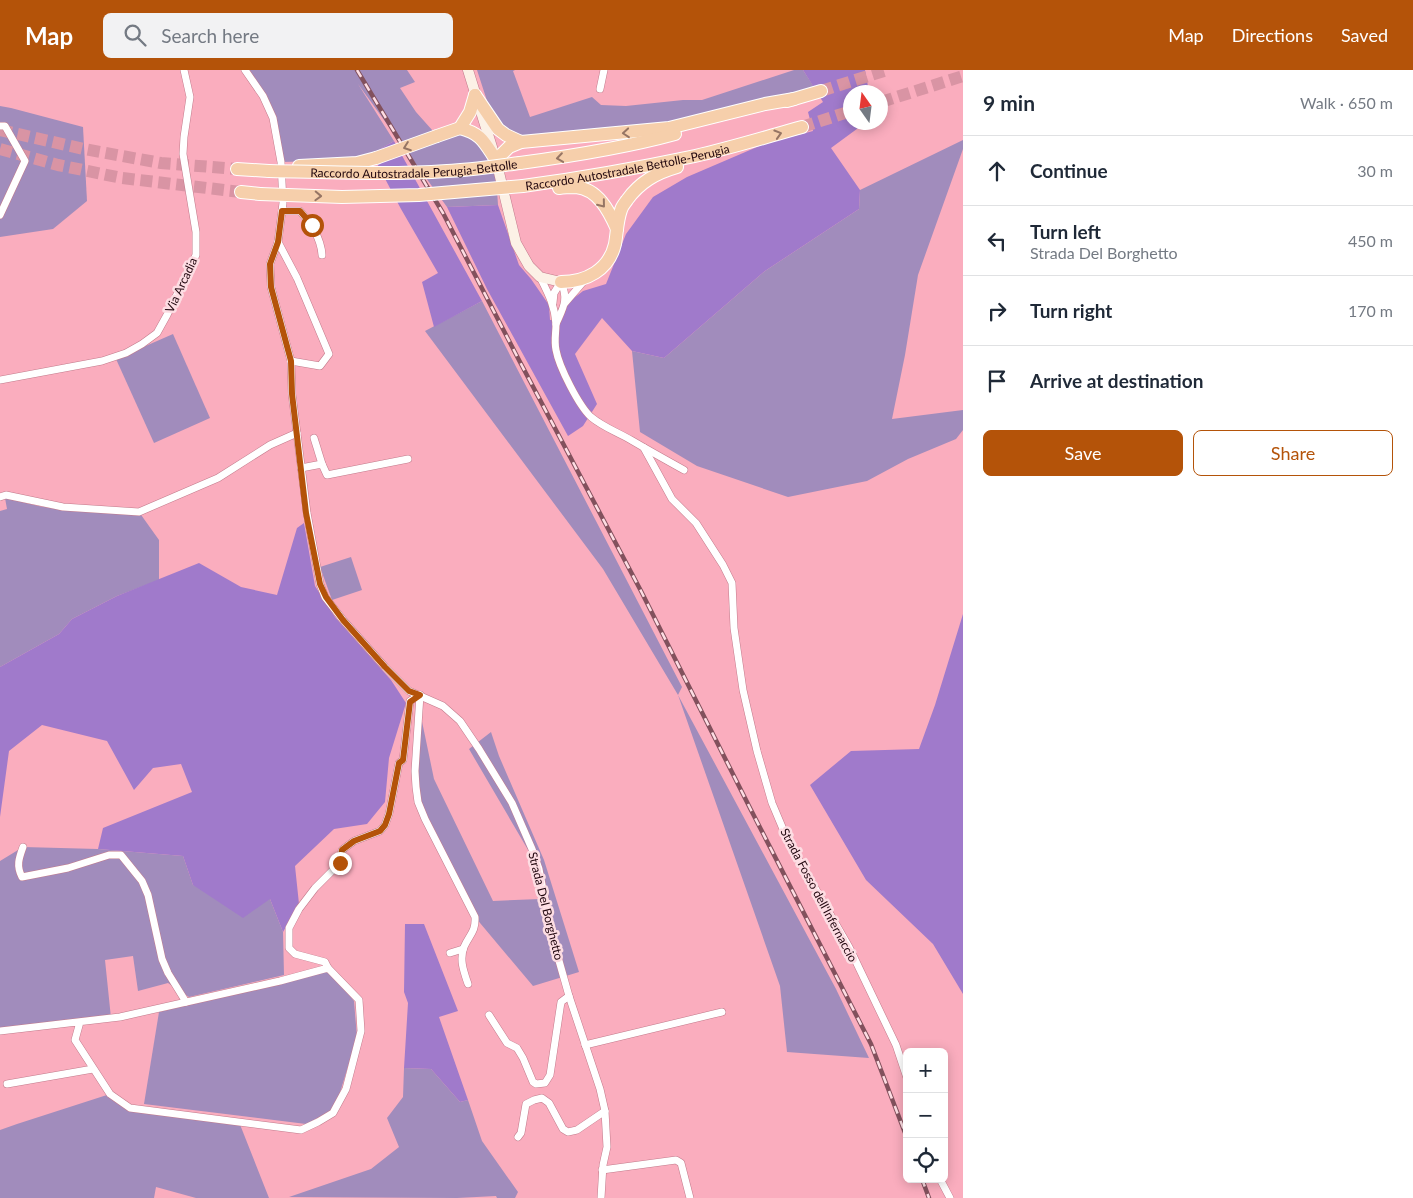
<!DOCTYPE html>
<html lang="en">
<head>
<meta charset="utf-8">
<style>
  body { margin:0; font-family:Lato,sans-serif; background:#f2f2f3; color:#1f2937 }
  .controls { position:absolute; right:15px; bottom:15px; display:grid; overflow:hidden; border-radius:8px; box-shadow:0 2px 12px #0003 }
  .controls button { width:45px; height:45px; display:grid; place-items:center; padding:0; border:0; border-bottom:1px solid #e0e1e3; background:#fff; color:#1f2937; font:25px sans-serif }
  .compass { position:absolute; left:843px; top:15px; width:45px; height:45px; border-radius:50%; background:#fff; box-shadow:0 2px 12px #0003; rotate:346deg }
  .stop { position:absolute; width:15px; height:15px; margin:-11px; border:4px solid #b45309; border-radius:50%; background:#fff }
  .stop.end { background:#b45309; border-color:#fff; box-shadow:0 1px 5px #0008 }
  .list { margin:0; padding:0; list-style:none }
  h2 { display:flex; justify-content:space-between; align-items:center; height:65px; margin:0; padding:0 20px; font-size:21px }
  h2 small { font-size:16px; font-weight:400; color:#747a83 }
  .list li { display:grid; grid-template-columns:32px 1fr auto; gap:15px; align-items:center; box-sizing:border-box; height:70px; padding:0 20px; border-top:1px solid #e0e1e3 }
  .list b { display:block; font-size:19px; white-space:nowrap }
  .list p { margin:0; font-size:16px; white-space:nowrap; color:#747a83 }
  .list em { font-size:16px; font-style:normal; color:#747a83 }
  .actions { display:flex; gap:10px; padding:15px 20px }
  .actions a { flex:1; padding:11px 0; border:1px solid #b45309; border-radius:8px; text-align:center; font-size:18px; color:#b45309 }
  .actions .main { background:#b45309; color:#fff }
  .icon { flex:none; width:28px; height:28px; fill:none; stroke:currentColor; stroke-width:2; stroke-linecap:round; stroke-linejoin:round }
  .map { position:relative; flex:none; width:963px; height:1128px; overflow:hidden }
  header { display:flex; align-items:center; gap:30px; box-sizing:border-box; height:70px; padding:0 25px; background:#b45309; color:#fff }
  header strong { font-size:24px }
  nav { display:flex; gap:28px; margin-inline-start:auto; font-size:18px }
  .search { width:350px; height:45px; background:#f2f2f3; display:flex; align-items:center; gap:12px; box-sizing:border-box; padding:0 18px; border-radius:8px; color:#747a83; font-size:19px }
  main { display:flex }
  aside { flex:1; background:#fff }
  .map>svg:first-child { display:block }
</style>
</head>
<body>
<header>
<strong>Map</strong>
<div class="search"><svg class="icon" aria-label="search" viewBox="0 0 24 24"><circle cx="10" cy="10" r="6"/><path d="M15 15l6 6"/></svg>Search here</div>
<nav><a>Map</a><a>Directions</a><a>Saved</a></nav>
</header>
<main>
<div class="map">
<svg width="963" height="1128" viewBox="0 0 963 1128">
  <rect width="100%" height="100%" fill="#faadbe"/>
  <g fill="#a18cbc">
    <polygon points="245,0 407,0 415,12 400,18 416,42 441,70 460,64 477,69 496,106 498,135 447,137 358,14 394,71 372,84 322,91 281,92 273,48"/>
    <polygon points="477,0 515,0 513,1 530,47 592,27 601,35 626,36 683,30 702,30 794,0 803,0 814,17 682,54 540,66 508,64 490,40"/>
    <polygon points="0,36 11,38 83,57 87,131 53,159 0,167"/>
    <polygon points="963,70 963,79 918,205 905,285 892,349 963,340 963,360 956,369 908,389 867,411 788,427 697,396 640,362 632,281 664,288 765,201 859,139 860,120"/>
    <polygon points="482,231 682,617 678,625 836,919 869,988 787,982 780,916 678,625 603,499 425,261"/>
    <polygon points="173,264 210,348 154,373 116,289"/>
    <polygon points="5,428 43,437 139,442 159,470 159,510 117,526 72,549 59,564 0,597 0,441 7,439"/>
    <polygon points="351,487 362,520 332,530 320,497"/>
    <polygon points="419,637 434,709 493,831 540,829 531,785 469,679 491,662 499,686 544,790 579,902 533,916 475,847 425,749 416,717"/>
    <polygon points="23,777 98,779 183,786 193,815 270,829 283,862 284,905 189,927 168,913 138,921 133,886 105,890 111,948 0,961 0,791"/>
    <polygon points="329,899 354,931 357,967 335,1039 306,1054 144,1034 159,942"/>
    <polygon points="404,998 431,999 460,1032 468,1030 482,1071 518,1122 515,1128 497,1128 496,1126 457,1128 289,1127 371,1099 399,1077 387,1048 403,1027"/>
    <polygon points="110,1024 130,1038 239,1052 269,1128 196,1128 156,1117 154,1128 0,1128 0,1060 17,1054"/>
  </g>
  <g fill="#a07acb">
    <polygon points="803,0 865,0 869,22 851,22 851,52 865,53 831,78 860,120 859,139 765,201 664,288 632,281 602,248 575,284 597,334 583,356 568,366 487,219 447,137 498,135 519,195 531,209 549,235 550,250 561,250 569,232 583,221 606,214 626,164 653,127 687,107 764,74 813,61 808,42 823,32"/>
    <polygon points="394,71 482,231 434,257 422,212 438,203 401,139 372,84"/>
    <polygon points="304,453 315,516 335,547 391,610 406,633 389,688 385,732 367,754 334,759 295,796 299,834 283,862 270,829 243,848 193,815 183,786 98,779 103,758 192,722 181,694 153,698 134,720 107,671 42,655 9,681 0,747 0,597 59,564 72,549 117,526 199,493 241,517 277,525 297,458"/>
    <polygon points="963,544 963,924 933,874 866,810 810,715 851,681 919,679 935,635"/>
    <polygon points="405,854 424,854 458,941 439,947 468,1030 460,1032 431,999 404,998 408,933 404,922"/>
  </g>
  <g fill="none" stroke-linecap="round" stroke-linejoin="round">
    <g stroke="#d994a4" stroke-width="12" stroke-dasharray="12 6" stroke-linecap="butt">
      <polyline points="821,21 887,0"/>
      <polyline points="881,32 963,6"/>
      <polyline points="802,57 851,41"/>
      <polyline points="0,60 84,79 161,93 237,99"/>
      <polyline points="0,79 58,95 122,108 241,122"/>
    </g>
    <defs>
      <g id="minor">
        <polyline points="245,0 263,26 273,48 281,92 283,133 278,172 270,194 271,217 291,291 292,324 307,443 320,514 325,527 343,550 385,597 409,621 443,636 460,651 479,679 512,733 532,779 539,799 552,866 569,926 600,1019 605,1041 607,1077 603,1095 601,1128"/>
        <polyline points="600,19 604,0"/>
        <polyline points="0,56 5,56 25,91 0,145"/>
        <path d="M 282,141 L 300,141 C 311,154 321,168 322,185"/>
        <polyline points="278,172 297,208 329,284 320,296 291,291"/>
        <path d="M 540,207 C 548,223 555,236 556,254 C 556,263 554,271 556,280 C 559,297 579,336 591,347 C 603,357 617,362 631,370 C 648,380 666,390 684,400"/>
        <polyline points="553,233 554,223 561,212"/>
        <polyline points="565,233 584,211"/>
        <path d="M 556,254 C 563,238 569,230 561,212"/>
        <polyline points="0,310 102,291 126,283 142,274 157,263 167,245 196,185 196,162 183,84 184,67 190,27 184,0"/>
        <polyline points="314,368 322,394"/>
        <polyline points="644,378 672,429 696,453 723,495 732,513 734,558 743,620 757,681 772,733 788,771 849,877 896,975 907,1008"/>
        <polyline points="301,398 322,394 327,405 408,389"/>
        <polyline points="0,427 6,425 63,437 139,442 218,408 270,375 297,363"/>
        <path d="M 420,625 L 415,701 L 416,717 L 418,732 L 425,749 L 475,847 C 476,862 469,865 464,877 C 459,890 464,902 468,914"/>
        <path d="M 23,777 C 19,788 16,796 22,807 L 68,798 L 109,785 L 121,785 L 142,811 L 148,825 L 162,889 L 168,903 L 186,932"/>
        <polyline points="450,883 463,879"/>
        <polyline points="328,898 325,892 295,884 289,878 289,858 299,839 315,818 340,793 342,780 354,771 380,761 385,755 389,744 399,693 403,690 410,631 420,625"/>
        <polyline points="489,945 507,973 517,978 523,988 533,1012 536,1014 545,1013 550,1005 561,932 569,926"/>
        <polyline points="0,961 120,947 280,911 328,898 359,930 361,961 346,1019 333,1043 318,1052 301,1060 130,1038 110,1024 75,970 80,952"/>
        <polyline points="585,975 722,942"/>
        <polyline points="7,1014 93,999"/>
        <polyline points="518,1067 521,1063 526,1034 534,1030 542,1028 549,1033 563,1059 568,1062 577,1060 605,1041"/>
        <polyline points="602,1100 676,1090 681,1093 690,1128"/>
        <polyline points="940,1109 950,1128"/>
      </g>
      <polyline id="secondary" points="468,0 496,90 516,173 529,196 540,207 561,212"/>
      <g id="motorway">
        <polyline points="475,25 498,59 506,65 521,72 669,58 765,34 794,29"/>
        <polyline points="787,31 821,21"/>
        <path d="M 460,58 C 482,64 484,72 496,90 L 509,77 L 521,72"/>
        <polyline points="437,66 460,58 470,42 475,25"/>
        <path d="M 520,93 C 572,86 624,78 675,64"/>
        <polyline points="299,96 357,93 376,88"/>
        <polyline points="237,99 269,101"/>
        <path id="s1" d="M 523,116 C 581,108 638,98 695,86 C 731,78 766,67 802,57"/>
        <path d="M 559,118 C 565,117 570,117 576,117 C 598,119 609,141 617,159"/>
        <polyline points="241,122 260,124"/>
        <path d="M 561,212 C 586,212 609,200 615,174 C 617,163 617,151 621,140 C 622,136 625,133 627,130 C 640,112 656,103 677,97"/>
      </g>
    </defs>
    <use href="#minor" stroke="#c27a8b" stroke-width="8"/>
    <use href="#secondary" stroke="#c27a8b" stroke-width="11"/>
    <use href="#motorway" stroke="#fff" stroke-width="14"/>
    <use href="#minor" stroke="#fff" stroke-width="7"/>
    <use href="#secondary" stroke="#fcf1e6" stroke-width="10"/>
    <use href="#motorway" stroke="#f6cfab" stroke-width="12"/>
    <defs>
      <g id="rail">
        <polyline points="357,0 443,143 520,292 641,521 751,740 871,974 907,1068"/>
        <polyline points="922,1109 929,1128"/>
      </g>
    </defs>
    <use href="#rail" stroke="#82515d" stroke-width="4.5"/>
    <use href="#rail" stroke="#fddde3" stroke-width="2.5" stroke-dasharray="8" stroke-linecap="butt"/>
    <defs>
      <g id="motorway-bridge">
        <polyline points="376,88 437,66"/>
        <path id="s2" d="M 269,101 C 328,102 388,105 447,101 C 471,100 496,96 520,93"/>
        <polyline points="260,124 342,127 419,125 523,116"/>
      </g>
    </defs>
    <use href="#motorway-bridge" stroke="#fff" stroke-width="14" stroke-linecap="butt"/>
    <use href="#motorway-bridge" stroke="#f6cfab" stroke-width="12"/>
  </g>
  <defs><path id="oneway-chevron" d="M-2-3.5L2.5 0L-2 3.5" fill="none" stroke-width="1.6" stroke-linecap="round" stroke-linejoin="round" transform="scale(1.25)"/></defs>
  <g stroke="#967564">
    <use href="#oneway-chevron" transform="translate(626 63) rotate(175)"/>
    <use href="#oneway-chevron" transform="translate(778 64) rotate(-17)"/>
    <use href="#oneway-chevron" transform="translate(407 77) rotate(160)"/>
    <use href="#oneway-chevron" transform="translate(560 88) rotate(172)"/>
    <use href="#oneway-chevron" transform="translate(318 126) rotate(2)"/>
    <use href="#oneway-chevron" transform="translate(602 134) rotate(51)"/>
  </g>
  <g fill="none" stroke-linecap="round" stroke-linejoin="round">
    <polyline stroke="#b45309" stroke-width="6" points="312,155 300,141 282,141 278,172 270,194 271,217 291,291 292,324 306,443 320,514 326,527 343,550 385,597 409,621 420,625 410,632 403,690 399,693 389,744 385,755 380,761 354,771 342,780 340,793"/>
  </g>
  <g text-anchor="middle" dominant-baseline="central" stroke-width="5" stroke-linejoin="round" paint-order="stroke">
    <g font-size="12" fill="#20060e" stroke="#fddde3">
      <text stroke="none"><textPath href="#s1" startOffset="106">Raccordo Autostradale Bettolle-Perugia</textPath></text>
      <text stroke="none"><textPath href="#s2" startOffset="145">Raccordo Autostradale Perugia-Bettolle</textPath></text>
      <text transform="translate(181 215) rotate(-65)">Via Arcadia</text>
      <text transform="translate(819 825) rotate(62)">Strada Fosso dell'Infernaccio</text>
      <text transform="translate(546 836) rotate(76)">Strada Del Borghetto</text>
    </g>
  </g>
</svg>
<div class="controls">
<button>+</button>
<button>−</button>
<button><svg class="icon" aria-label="locate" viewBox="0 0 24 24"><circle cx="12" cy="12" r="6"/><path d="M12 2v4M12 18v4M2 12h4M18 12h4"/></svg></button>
</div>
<svg class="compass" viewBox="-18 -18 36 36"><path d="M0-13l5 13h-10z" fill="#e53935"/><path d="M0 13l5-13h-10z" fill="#747a83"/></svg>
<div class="stop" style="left:312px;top:155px"></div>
<div class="stop end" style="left:340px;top:793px"></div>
</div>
<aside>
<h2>9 min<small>Walk · 650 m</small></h2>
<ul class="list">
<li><svg class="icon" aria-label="ahead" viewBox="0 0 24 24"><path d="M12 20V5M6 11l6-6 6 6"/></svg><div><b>Continue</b></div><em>30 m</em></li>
<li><svg class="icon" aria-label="left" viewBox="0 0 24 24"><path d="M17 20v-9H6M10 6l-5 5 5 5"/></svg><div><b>Turn left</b><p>Strada Del Borghetto</p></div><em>450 m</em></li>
<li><svg class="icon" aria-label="right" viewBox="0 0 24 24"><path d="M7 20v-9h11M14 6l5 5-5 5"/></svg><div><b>Turn right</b></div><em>170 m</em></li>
<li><svg class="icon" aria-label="arrive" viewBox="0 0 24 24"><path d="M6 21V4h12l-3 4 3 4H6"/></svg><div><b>Arrive at destination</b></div></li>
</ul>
<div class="actions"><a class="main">Save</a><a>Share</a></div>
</aside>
</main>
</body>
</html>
